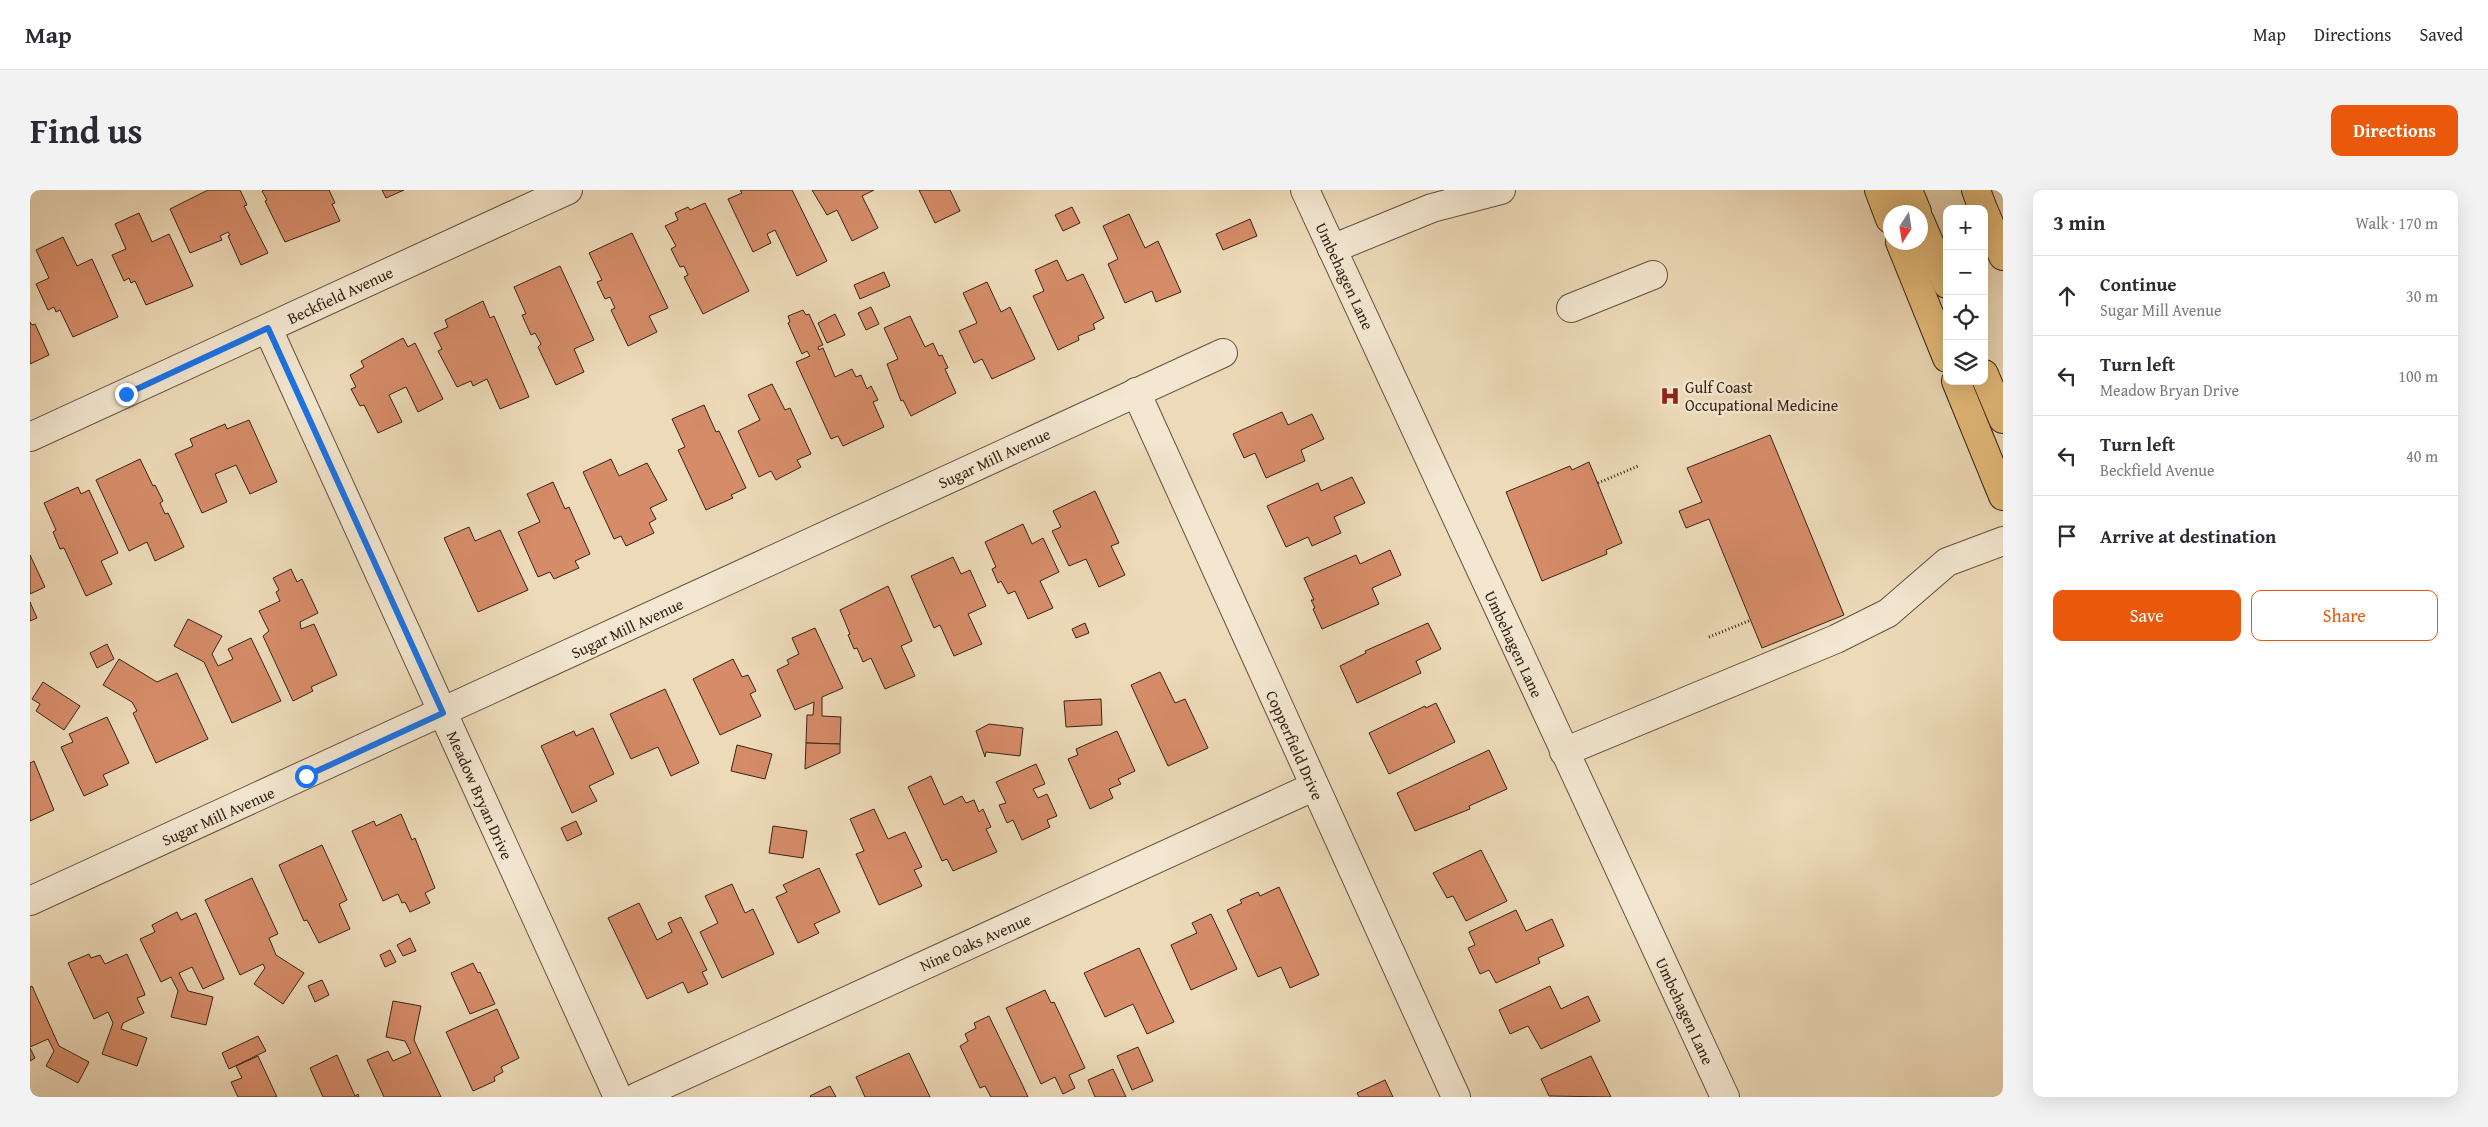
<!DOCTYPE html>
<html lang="en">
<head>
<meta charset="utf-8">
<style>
  body { margin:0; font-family:"Gentium Book Plus",serif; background:#f2f2f3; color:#2b2b33 }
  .controls { position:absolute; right:15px; top:15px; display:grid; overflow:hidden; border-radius:10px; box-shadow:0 5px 20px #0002 }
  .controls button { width:45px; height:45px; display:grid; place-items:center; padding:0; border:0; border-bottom:1px solid #e1e1e2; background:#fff; color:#2b2b33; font:25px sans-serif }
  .compass { position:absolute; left:1853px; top:15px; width:45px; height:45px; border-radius:50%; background:#fff; box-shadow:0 5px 20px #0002; rotate:192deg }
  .stop { position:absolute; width:15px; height:15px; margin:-11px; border:4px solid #1a73e8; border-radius:50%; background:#fff }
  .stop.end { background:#1a73e8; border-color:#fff; box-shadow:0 1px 5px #0008 }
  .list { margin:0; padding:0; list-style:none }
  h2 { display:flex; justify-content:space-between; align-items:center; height:65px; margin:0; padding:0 20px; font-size:21px }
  h2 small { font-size:16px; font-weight:400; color:#7c7c81 }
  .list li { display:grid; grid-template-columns:32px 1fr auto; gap:15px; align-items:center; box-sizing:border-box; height:80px; padding:0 20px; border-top:1px solid #e1e1e2 }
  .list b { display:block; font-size:19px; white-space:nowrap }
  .list p { margin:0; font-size:16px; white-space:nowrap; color:#7c7c81 }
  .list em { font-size:16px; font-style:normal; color:#7c7c81 }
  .actions { display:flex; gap:10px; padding:15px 20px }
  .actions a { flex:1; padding:11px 0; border:1px solid #ea580c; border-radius:10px; text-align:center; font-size:18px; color:#ea580c }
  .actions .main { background:#ea580c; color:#fff }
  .icon { flex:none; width:28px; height:28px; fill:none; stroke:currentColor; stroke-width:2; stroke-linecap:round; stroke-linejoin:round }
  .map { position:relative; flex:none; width:1973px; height:907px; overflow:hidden; border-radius:10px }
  header { display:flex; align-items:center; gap:30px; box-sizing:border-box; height:70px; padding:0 25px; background:#fff; border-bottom:1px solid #e1e1e2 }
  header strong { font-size:24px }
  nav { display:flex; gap:28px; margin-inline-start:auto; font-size:18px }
  .intro { display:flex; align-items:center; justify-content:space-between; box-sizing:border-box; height:120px; padding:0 30px }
  h1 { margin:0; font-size:35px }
  .button { padding:12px 22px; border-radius:10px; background:#ea580c; color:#fff; font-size:18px; font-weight:700 }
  main { display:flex; gap:30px; padding:0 30px }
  aside { flex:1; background:#fff; border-radius:10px; box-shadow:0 5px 20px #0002 }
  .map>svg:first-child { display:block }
</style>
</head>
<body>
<header>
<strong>Map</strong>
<nav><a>Map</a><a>Directions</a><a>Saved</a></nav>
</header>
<div class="intro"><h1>Find us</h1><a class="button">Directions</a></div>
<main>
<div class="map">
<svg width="1973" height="907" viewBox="0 0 1973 907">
  <rect width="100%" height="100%" fill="#eddab8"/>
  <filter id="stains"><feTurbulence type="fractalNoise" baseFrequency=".004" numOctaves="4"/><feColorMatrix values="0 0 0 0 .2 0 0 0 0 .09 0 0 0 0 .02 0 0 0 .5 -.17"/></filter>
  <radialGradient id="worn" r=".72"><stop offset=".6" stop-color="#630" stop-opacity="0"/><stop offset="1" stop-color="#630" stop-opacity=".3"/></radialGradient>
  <g fill="#d68c69" stroke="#382416">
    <polygon points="178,0 210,0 217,15 214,16 238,63 211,75 198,46 200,45 198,42 190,46 192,50 160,63 140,19"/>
    <polygon points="235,0 299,0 305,13 302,14 310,31 255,52 235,11 237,10 232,1"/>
    <polygon points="352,0 374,0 356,8"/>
    <polygon points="710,0 762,0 797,71 767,86 745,40 737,44 741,53 723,62 698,9 712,3"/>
    <polygon points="782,0 844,0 832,6 848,38 822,51 807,20 797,25"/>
    <polygon points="889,0 920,0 930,21 905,33"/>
    <polygon points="675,13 719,101 673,124 654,87 658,85 654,76 650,77 641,59 646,56 635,36 648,30 645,23 658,17 660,20"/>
    <polygon points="1042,17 1050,33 1033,41 1025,25"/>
    <polygon points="109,23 122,52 139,44 163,96 116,115 105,91 101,93 99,88 94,91 82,65 96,59 85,34"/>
    <polygon points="1099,24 1115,58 1128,51 1151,102 1126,112 1122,101 1095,113 1078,74 1088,69 1073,36"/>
    <polygon points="1220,29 1227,46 1193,60 1186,44"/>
    <polygon points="602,43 638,118 619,126 627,142 598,156 581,120 585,118 580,107 575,109 567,92 572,90 559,63"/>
    <polygon points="33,47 47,76 62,69 88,127 43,147 30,120 26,122 24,117 18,120 6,94 19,88 6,60"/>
    <polygon points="1027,70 1037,91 1053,84 1074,128 1063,134 1065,139 1048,146 1049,150 1028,160 1003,106 1014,101 1005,80"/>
    <polygon points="530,76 564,150 544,159 554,182 526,195 508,157 511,154 505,143 501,145 492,125 496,124 484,97"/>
    <polygon points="854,82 860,96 830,109 824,95"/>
    <polygon points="957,92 971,122 980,117 1005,169 962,189 952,169 944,173 929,141 947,133 933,103"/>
    <polygon points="453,111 460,128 464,126 499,207 470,219 457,189 443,196 441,191 427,197 408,161 412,159 404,143 418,137 415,130"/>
    <polygon points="841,117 849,134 836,140 828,123"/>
    <polygon points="773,120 776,125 779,124 793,155 788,157 789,160 793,158 805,187 822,179 826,187 831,185 837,199 841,196 848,210 843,212 854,237 813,256 808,246 801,249 766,172 780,166 777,161 772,164 758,133 760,132 758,126"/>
    <polygon points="805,124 815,145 797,153 788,133"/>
    <polygon points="880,126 895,157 903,153 909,166 912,165 918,178 915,179 926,203 881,226 873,210 871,211 857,174 868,169 854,138"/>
    <polygon points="0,132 2,135 5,134 19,165 0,174"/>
    <polygon points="373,148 378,157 385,153 413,209 388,222 376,197 359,205 372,232 348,243 334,215 330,216 321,199 326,197 320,185 334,177 331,171"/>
    <polygon points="742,194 755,220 760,218 781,264 767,270 771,277 746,290 741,281 729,287 708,241 730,230 718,205"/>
    <polygon points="674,215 686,242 689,241 716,298 701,305 703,308 676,320 648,260 655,257 642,229"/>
    <polygon points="1252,222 1258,235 1282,224 1294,249 1271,260 1275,271 1236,288 1225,263 1214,268 1203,244"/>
    <polygon points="219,230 247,292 220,304 206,275 185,284 197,312 172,323 145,264 163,256 160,249 195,234 197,239"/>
    <polygon points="1740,245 1814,425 1732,458 1679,329 1656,338 1649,321 1672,312 1657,278"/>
    <polygon points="110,269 123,296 125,295 133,311 130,313 135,324 138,323 154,357 125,371 117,352 99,361 66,290"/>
    <polygon points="581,269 589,286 617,273 637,310 620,318 626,329 619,333 624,343 596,356 591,346 584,349 553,282"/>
    <polygon points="1559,272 1592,353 1576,360 1577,364 1512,391 1476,302 1540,276 1542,280"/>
    <polygon points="1322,287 1335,313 1304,327 1311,343 1282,356 1278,347 1256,357 1237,316 1288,293 1291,301"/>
    <polygon points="523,292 535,319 539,317 560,364 545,371 549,378 524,389 520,382 508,387 488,342 510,332 497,304"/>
    <polygon points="48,297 51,304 59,300 88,363 71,371 82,394 56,406 34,358 30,359 23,342 26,340 14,313"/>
    <polygon points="1065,301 1089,353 1081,356 1095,385 1069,397 1056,369 1039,376 1022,341 1031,337 1023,321"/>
    <polygon points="993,334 1002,354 1013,348 1029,382 1010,391 1023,418 998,429 985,401 978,404 971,391 968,393 962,379 966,377 955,352"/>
    <polygon points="439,337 445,351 470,340 498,400 448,422 414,348"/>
    <polygon points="1360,360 1371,385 1342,398 1349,414 1292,439 1283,419 1285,418 1281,410 1284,410 1274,388 1326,365 1330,374"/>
    <polygon points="0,365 15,397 0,404"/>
    <polygon points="923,367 931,384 940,380 956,416 938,424 952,454 924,466 910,435 904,438 881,386"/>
    <polygon points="261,379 267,392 272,389 288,423 270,432 271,439 284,434 307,485 281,497 283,501 263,511 233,446 239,441 229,421 250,411 246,402 249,400 243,388"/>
    <polygon points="858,396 882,451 871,456 885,486 855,499 841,468 833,472 827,458 824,459 818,445 820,444 810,420"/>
    <polygon points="0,412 7,428 0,431"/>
    <polygon points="158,429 192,446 182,464 188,476 203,469 198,459 221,448 251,511 202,533 174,472 144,456"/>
    <polygon points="1055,433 1059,443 1046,448 1042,439"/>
    <polygon points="1398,433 1411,459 1386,471 1391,483 1327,513 1310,476 1336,463 1335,461"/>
    <polygon points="785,438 813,498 792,507 792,526 811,527 810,554 776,553 777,525 783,525 784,512 765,520 747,480 759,474 757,470 769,464 762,448"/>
    <polygon points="77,454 84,469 67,478 60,463"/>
    <polygon points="89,469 127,492 147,483 178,549 126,573 103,523 107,521 102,512 73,495"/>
    <polygon points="703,469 712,487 718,485 726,501 720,504 731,526 690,545 663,489"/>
    <polygon points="1130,482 1145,513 1155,509 1178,558 1138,576 1101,495"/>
    <polygon points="13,492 50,516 34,540 6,521 10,514 2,509"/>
    <polygon points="635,499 669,573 641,586 628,557 601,569 580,524"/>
    <polygon points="1071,509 1072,535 1036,537 1034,511"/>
    <polygon points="1406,513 1425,552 1359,584 1339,543 1395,516 1396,518"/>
    <polygon points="77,527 99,573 73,585 78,595 54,606 31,557 43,552 39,544"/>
    <polygon points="959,534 993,538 990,566 956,562 955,567 946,541"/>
    <polygon points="563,538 584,584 559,596 567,611 542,623 511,556 544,541 546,546"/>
    <polygon points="1087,541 1105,581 1088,589 1091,594 1079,599 1083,608 1060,619 1038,569 1048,565 1046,559"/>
    <polygon points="776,553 810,554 810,563 775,579"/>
    <polygon points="707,555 742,564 735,589 701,581"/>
    <polygon points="1459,560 1477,599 1439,616 1440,619 1385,641 1367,603"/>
    <polygon points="4,571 24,620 0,631 0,573"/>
    <polygon points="1006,574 1015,594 1003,599 1008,608 1017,604 1027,626 1017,630 1020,637 992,650 983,630 977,633 969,615 976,613 966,592"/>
    <polygon points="901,586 914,615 932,606 936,613 944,610 949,622 953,619 961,637 956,639 967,662 923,681 917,669 912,671 878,597"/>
    <polygon points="844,619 858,649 875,642 892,677 884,680 892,696 849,715 826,664 834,661 820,629"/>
    <polygon points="371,624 382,650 385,648 405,698 395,703 400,713 380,722 375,712 372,713 368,704 353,711 322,641 344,631 346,636"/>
    <polygon points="546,631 552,644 537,651 531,638"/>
    <polygon points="743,636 777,641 773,668 739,663"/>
    <polygon points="292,655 317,710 309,714 320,739 289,753 277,730 274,731 249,675"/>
    <polygon points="1451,660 1477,711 1436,731 1423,706 1417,708 1403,683"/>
    <polygon points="789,678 810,722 784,734 789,743 768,753 746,707 757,702 753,695"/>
    <polygon points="222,688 248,744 239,748 246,765 274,783 253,814 224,794 235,778 233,774 210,785 175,710"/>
    <polygon points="702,694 715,723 723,719 744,764 692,788 670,742 688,733 675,706"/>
    <polygon points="1249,697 1289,785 1260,798 1251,777 1228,787 1197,720 1212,713 1210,710 1228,702 1230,706"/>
    <polygon points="609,713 627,750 642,742 638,733 651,727 677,780 672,782 678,794 658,803 653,792 617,809 578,728"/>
    <polygon points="1486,720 1496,741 1522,729 1534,756 1508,768 1510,773 1466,793 1459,780 1450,784 1438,758 1445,755 1439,742"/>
    <polygon points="147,722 151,730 166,723 194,789 173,799 162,777 149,783 158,801 183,807 176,835 141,827 148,801 141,787 131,792 110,749 125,742 122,735"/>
    <polygon points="1181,724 1207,779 1161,800 1141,755 1167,743 1162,733"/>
    <polygon points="380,748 386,761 373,766 367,755"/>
    <polygon points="1109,758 1144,832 1117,844 1103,814 1075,827 1054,783"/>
    <polygon points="360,760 366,772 355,777 350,765"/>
    <polygon points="59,764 61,768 70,765 75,774 97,764 114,802 115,805 107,808 114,823 93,833 91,839 117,848 107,876 72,864 83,833 78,822 64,829 38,773"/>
    <polygon points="443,773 448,783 450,782 465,814 440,824 421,783"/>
    <polygon points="292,790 299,805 285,812 278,796"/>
    <polygon points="2,796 29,856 59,872 48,893 16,876 24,861 18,849 0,857 0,797"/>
    <polygon points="1520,796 1531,819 1558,806 1570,831 1511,859 1498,836 1480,844 1469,820"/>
    <polygon points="1015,800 1021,813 1024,812 1055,878 1039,885 1045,898 1033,904 1025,887 1011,894 976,818"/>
    <polygon points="363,811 391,816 384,850 411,907 354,907 337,870 358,861 363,871 381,863 375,851 356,847"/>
    <polygon points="467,819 489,868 471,877 473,882 464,887 465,891 443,901 416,842"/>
    <polygon points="959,826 992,894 998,907 961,907 955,896 950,898 930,856 938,851 935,844 946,838 944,833"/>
    <polygon points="228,846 236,861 199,879 192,863"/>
    <polygon points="1108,857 1123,891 1102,900 1087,866"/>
    <polygon points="0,858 5,868 0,871"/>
    <polygon points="879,863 900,907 835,907 826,887"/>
    <polygon points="307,865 325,906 328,904 329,907 293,907 280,878"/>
    <polygon points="228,866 247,907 208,907 201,892 212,888 206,876"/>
    <polygon points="1561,866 1581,907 1519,906 1511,889"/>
    <polygon points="1083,879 1096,907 1065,907 1058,890"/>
    <polygon points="1355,890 1363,907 1329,907 1327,903"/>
    <polygon points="800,896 806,907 781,907 780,906"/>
  </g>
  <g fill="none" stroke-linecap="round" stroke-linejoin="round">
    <defs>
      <g id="minor">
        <polyline points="1275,0 1695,907"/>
        <polyline points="1302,59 1402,18 1471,0"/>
        <polyline points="1541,118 1623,85"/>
        <polyline points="238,139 588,907"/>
        <polyline points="1106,202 1426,907"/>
        <polyline points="0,247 538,0"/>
        <polyline points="1534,562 1806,449 1858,423 1917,372 1973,351"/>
        <polyline points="0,711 1193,163"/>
        <polyline points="607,907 1283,597"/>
      </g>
      <g id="highway">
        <polyline points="1849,0 1860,29"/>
        <polyline points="1878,0 1887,22"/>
        <polyline points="1946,0 1953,19"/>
        <polyline points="1954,21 1973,66"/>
        <polyline points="1890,31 1917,94"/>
        <polyline points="1870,52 1917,168"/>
        <polyline points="1954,184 1973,229"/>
        <polyline points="1926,191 1973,306"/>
      </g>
    </defs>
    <use href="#minor" stroke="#65523e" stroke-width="30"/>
    <use href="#highway" stroke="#382416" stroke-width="30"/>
    <g stroke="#382416" stroke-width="3" stroke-dasharray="1 2.5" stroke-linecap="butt">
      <polyline points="1568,293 1608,276"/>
      <polyline points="1679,447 1721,430"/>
    </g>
    <use href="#minor" stroke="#f3e7d1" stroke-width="28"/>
    <use href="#highway" stroke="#e6bd7c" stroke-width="28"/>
  </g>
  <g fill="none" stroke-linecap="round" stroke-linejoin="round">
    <polyline stroke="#1a73e8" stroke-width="6" points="96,204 238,138 413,523 276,586"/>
  </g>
  <defs>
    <symbol id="hospital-bare" viewBox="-9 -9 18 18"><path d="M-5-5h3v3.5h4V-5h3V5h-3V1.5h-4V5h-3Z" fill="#8f2418" stroke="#f3e7d1" stroke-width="2.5" paint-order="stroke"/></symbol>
  </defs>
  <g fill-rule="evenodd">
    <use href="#hospital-bare" x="1626" y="192" width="28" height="28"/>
  </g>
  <g text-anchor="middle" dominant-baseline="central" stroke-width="5" stroke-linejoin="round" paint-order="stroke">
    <g font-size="16" fill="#382416" stroke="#f3e7d1">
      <text transform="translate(1315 86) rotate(65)">Umbehagen Lane</text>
      <text transform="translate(310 105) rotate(-25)">Beckfield Avenue</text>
      <text transform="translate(964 268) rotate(-25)">Sugar Mill Avenue</text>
      <text transform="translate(597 438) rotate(-25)">Sugar Mill Avenue</text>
      <text transform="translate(1484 454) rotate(65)">Umbehagen Lane</text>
      <text transform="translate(1265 555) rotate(66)">Copperfield Drive</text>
      <text transform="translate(450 605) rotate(66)">Meadow Bryan Drive</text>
      <text transform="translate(188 626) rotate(-24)">Sugar Mill Avenue</text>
      <text transform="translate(945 752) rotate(-24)">Nine Oaks Avenue</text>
      <text transform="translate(1655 821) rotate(65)">Umbehagen Lane</text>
    </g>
    <g font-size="16" fill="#382416" stroke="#f3e7d1" text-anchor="start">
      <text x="1655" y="197">Gulf Coast<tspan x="1655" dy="18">Occupational Medicine</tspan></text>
    </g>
  </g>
  <rect width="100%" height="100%" filter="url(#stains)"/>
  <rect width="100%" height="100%" fill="url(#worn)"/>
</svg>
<div class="controls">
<button>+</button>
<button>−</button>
<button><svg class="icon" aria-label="locate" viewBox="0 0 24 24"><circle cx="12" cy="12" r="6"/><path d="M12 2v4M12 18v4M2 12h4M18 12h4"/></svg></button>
<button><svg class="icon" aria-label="layers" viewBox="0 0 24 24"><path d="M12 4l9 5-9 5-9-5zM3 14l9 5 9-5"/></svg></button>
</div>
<svg class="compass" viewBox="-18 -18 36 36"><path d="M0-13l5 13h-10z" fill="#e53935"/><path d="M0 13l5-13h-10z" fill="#7c7c81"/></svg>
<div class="stop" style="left:276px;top:586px"></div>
<div class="stop end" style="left:96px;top:204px"></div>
</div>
<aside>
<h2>3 min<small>Walk · 170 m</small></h2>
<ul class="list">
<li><svg class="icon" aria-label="ahead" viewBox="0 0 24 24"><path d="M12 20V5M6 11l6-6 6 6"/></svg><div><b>Continue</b><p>Sugar Mill Avenue</p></div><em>30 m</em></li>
<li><svg class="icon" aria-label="left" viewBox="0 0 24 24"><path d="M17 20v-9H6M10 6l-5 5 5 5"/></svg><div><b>Turn left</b><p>Meadow Bryan Drive</p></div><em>100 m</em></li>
<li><svg class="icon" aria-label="left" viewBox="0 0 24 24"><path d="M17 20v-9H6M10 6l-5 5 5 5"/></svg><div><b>Turn left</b><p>Beckfield Avenue</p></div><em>40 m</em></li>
<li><svg class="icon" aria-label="arrive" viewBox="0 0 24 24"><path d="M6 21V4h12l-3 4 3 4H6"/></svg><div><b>Arrive at destination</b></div></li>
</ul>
<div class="actions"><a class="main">Save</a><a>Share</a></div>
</aside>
</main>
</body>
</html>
